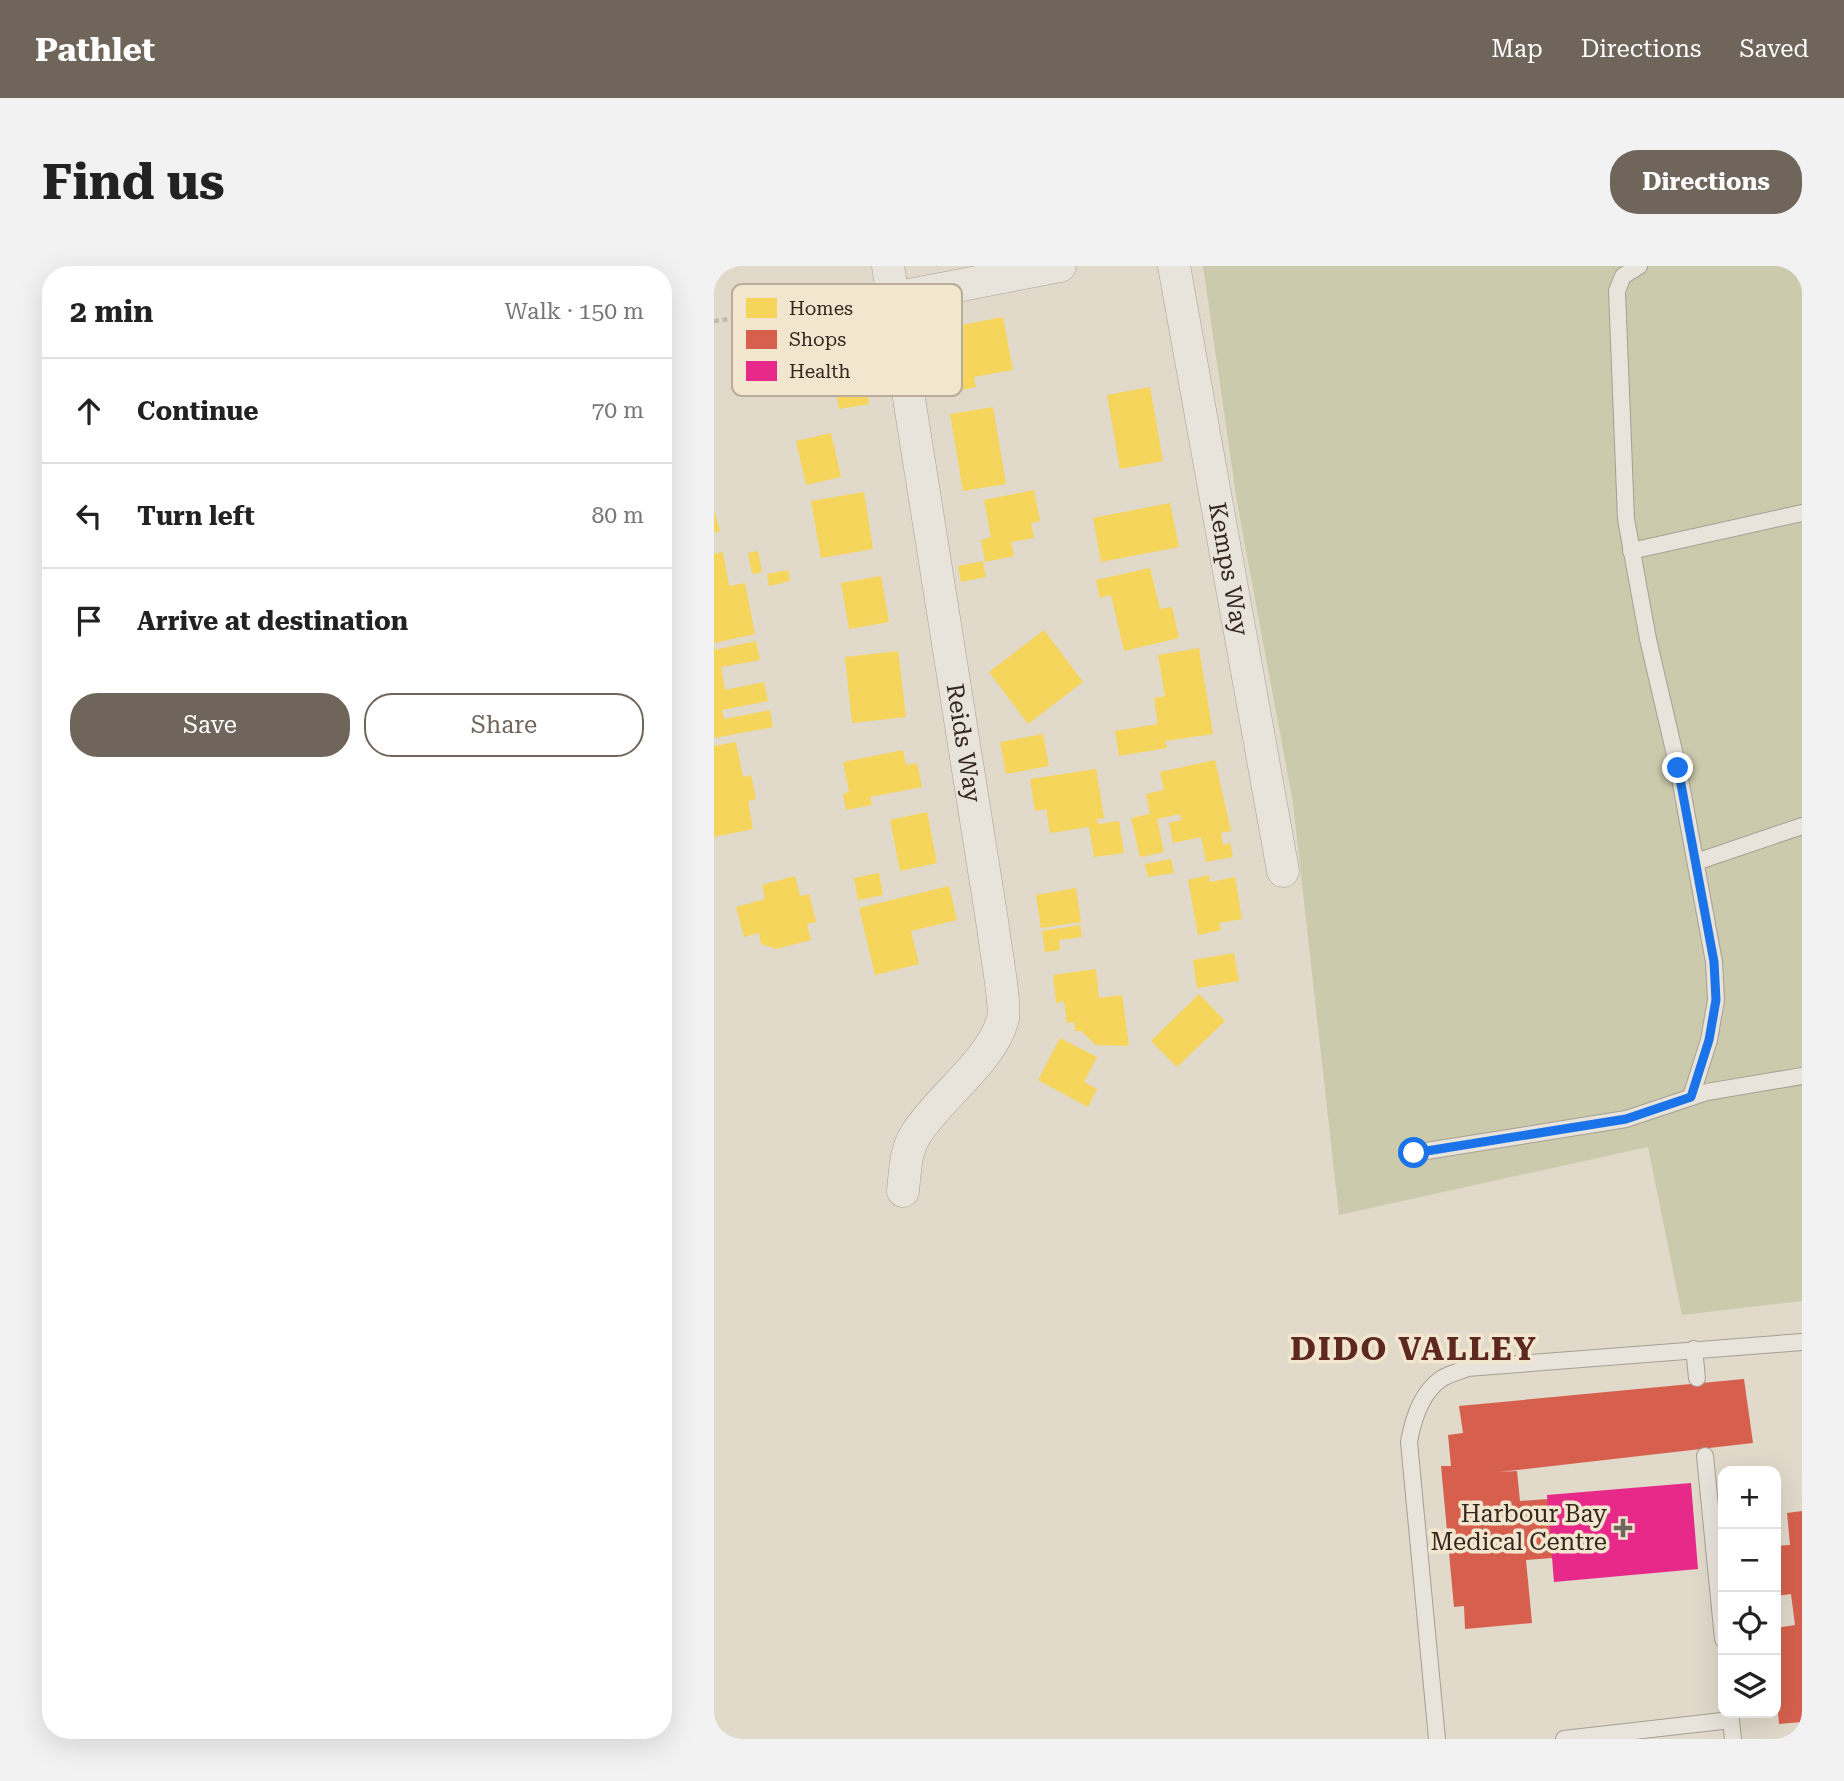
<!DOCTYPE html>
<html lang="en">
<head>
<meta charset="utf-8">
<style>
  body { margin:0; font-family:"Roboto Serif",serif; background:#f2f2f2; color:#222 }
  .controls { position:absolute; right:21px; bottom:21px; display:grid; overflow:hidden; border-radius:14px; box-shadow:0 7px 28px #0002 }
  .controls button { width:63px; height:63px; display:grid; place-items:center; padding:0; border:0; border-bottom:2px solid #e0e0e0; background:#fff; color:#222; font:35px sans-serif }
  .stop { position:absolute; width:21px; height:21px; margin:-16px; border:5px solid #1a73e8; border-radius:50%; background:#fff }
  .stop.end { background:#1a73e8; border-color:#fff; box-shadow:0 2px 7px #0008 }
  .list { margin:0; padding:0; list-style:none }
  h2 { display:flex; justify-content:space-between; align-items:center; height:91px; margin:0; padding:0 28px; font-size:30px }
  h2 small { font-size:23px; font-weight:400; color:#767676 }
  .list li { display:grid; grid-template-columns:46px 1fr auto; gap:21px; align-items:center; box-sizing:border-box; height:105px; padding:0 28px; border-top:2px solid #e0e0e0 }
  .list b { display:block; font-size:26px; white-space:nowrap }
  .list em { font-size:23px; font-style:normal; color:#767676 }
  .actions { display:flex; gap:14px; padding:21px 28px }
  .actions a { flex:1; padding:16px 0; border:2px solid #70655a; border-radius:28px; text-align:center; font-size:24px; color:#70655a }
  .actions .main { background:#70655a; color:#fff }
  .icon { flex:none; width:38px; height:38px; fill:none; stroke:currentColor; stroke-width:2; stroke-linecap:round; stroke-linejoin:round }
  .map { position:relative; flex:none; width:1088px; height:1473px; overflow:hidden; border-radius:28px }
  header { display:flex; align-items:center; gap:42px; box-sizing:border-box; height:98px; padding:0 35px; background:#70655a; color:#fff }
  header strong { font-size:33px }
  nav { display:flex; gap:38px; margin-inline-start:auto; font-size:24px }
  .intro { display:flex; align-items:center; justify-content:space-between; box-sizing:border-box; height:168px; padding:0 42px }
  h1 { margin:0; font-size:49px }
  .button { padding:18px 32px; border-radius:28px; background:#70655a; color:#fff; font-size:24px; font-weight:700 }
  main { display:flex; gap:42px; padding:0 42px }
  aside { flex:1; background:#fff; border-radius:28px; box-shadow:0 7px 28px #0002 }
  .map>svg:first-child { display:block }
</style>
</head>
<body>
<header>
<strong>Pathlet</strong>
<nav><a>Map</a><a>Directions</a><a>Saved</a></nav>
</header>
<div class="intro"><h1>Find us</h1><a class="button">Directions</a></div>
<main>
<aside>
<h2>2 min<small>Walk · 150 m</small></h2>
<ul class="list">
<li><svg class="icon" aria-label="ahead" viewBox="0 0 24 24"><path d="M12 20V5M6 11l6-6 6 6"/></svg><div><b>Continue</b></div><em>70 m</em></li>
<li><svg class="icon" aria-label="left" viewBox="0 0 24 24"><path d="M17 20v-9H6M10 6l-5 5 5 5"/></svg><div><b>Turn left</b></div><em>80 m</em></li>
<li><svg class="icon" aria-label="arrive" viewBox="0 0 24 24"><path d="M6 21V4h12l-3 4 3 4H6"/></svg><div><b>Arrive at destination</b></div></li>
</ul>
<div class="actions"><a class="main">Save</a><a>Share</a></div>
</aside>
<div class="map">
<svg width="1088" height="1473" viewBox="0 0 1088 1473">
  <rect width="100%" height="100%" fill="#e1d9ca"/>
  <polygon fill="#cccaac" points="489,0 1088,0 1088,1035 968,1049 934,881 625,949 579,537 523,236"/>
  <g fill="#f6d55c">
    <polygon points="289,51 299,104 260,111 262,121 228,128 223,101 239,97 232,62"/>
    <polygon points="122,67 130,117 151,114 155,138 125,143 122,125 90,130 84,94 50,100 47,79"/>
    <polygon points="436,121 449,195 406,203 393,129"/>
    <polygon points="279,141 292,218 249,225 236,148"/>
    <polygon points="117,167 127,211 92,219 82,175"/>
    <polygon points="320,224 326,255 317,257 320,272 297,276 300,290 271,296 267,274 277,271 270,234"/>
    <polygon points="150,226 159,283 107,292 97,235"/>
    <polygon points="456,237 465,281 387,296 379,252"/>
    <polygon points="0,245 6,265 0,267"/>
    <polygon points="44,285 48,306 38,308 34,287"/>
    <polygon points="9,286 15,320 31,317 41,368 0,377 0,288"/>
    <polygon points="269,295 272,311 247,316 244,300"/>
    <polygon points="436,302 446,343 458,341 465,372 410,385 397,329 386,332 382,314"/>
    <polygon points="74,304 76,315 55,320 53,308"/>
    <polygon points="167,310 175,356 135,363 127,317"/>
    <polygon points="330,364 369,416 314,458 275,406"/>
    <polygon points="42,375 46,394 7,401 11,424 50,416 54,435 8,444 10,453 56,444 59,461 0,472 0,384"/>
    <polygon points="485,382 499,468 451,475 453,482 405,490 401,465 444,458 440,432 451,430 444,389"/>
    <polygon points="184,385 192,451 138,457 131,391"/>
    <polygon points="329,468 335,500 292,508 286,476"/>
    <polygon points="22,476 29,511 37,509 42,533 34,535 39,563 0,571 0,480"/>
    <polygon points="189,484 192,499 203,497 208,521 156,531 158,539 132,544 129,528 135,526 129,496"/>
    <polygon points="501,494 517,565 507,567 509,579 516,577 519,591 492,596 487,571 459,577 455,557 468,554 466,548 443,553 450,586 426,591 417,552 436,548 432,528 450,524 446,506"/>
    <polygon points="382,503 390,552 383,553 384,558 405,555 410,587 380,591 375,561 336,567 332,543 321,545 316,513"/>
    <polygon points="213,546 223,597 186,605 176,554"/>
    <polygon points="457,593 460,607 434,611 431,598"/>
    <polygon points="165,607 169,629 144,634 140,612"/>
    <polygon points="495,609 496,616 521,611 528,653 505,657 507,664 484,669 474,614"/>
    <polygon points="81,610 86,630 95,628 102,656 93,658 97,674 62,683 47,678 45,667 30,671 22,641 51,633 48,619"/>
    <polygon points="235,620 243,654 197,665 205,698 161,709 145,642"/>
    <polygon points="362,622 367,656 327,662 322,629"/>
    <polygon points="366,659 368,671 345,674 346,684 331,686 328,665"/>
    <polygon points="520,687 525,715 483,722 479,694"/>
    <polygon points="382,703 385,732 408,729 415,780 382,779 367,765 361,765 360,756 353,757 350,735 342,737 339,709"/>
    <polygon points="485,728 511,755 463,801 437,775"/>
    <polygon points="346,772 383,791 370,816 383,823 374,841 324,814"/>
  </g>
  <g fill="#d6604d">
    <polygon points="1030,1113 1039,1177 785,1206 803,1205 806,1235 834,1233 839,1292 812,1294 818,1357 751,1363 750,1340 740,1341 727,1200 737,1200 734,1169 749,1167 745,1140"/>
    <polygon points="1088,1245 1088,1456 1065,1458 1062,1422 1066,1421 1062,1362 1081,1359 1077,1328 1062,1330 1062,1280 1076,1279 1073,1247"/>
  </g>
  <polygon fill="#e7298a" points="977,1217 984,1303 840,1316 833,1229"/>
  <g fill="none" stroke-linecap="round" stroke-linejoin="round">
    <defs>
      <g id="lane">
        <polyline points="925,0 909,10 903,25 912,253 934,373 964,502 1000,696 1002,734 995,774 977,831"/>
        <polyline points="917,285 1088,247"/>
        <polyline points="982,596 1088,560"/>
        <polyline points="700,887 912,853 993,826 1088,810"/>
        <polyline points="980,1083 983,1112"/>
        <polyline points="991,1190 1009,1373"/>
        <polyline points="1017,1454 1019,1473"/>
        <path d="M 723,1473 L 695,1176 C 699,1153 707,1127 727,1113 C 734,1108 745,1106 753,1102 L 1088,1076"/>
        <polyline points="850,1473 1017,1454 1017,1447"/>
      </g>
      <g id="street">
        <path id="s1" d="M 174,0 L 279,661 C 281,681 292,736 289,752 C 280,793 224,832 202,868 C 191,885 191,906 189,925"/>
        <path id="s2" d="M 460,0 L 569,605"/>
        <polyline points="180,32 346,0"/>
      </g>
    </defs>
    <use href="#lane" stroke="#a69e94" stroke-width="18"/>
    <use href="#street" stroke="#a69e94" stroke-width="33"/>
    <polyline stroke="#c2bbb2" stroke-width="4.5" stroke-dasharray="5 3.5" stroke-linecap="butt" points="0,55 152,36"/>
    <use href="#lane" stroke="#e9e4db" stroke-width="16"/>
    <use href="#street" stroke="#e9e4db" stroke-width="32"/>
  </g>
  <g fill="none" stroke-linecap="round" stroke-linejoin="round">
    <polyline stroke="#1a73e8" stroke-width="9" points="700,887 912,853 977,831 995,774 1002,734 1000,696 964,502"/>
  </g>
  <path fill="#70655a" stroke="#f3e6cf" stroke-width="2.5" d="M905.5 1251.5h7v7h7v7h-7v7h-7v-7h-7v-7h7z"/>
  <g text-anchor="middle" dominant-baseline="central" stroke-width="7" stroke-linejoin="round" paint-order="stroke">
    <g font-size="24" fill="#33261d" stroke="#f3e6cf">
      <text stroke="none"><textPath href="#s2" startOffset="308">Kemps Way</textPath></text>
      <text stroke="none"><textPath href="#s1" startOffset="483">Reids Way</textPath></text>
    </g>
    <g font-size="24" fill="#33261d" stroke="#f3e6cf" text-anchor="end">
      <text x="893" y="1248">Harbour Bay<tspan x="893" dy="28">Medical Centre</tspan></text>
    </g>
    <g font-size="32" font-weight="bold" letter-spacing="2" fill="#5d281f" stroke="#f3e6cf">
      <text x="700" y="1083">DIDO VALLEY</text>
    </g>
  </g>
  <rect x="18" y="18" width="230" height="112" rx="10" fill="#f3e6cf" stroke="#b9ac9a" stroke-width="2"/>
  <rect x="32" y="32" width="31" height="20" fill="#f6d55c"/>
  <rect x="32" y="64" width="31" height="19" fill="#d6604d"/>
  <rect x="32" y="95" width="31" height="20" fill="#e7298a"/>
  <g font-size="19" fill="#33261d">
    <text x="75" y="49">Homes</text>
    <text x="75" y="80">Shops</text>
    <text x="75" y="112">Health</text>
  </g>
</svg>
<div class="controls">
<button>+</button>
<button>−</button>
<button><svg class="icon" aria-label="locate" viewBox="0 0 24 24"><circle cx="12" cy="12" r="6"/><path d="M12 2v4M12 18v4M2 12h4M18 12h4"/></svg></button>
<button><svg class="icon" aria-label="layers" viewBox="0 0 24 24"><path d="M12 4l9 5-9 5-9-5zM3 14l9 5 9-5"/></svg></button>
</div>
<div class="stop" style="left:700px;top:887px"></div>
<div class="stop end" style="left:964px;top:502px"></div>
</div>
</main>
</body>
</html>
